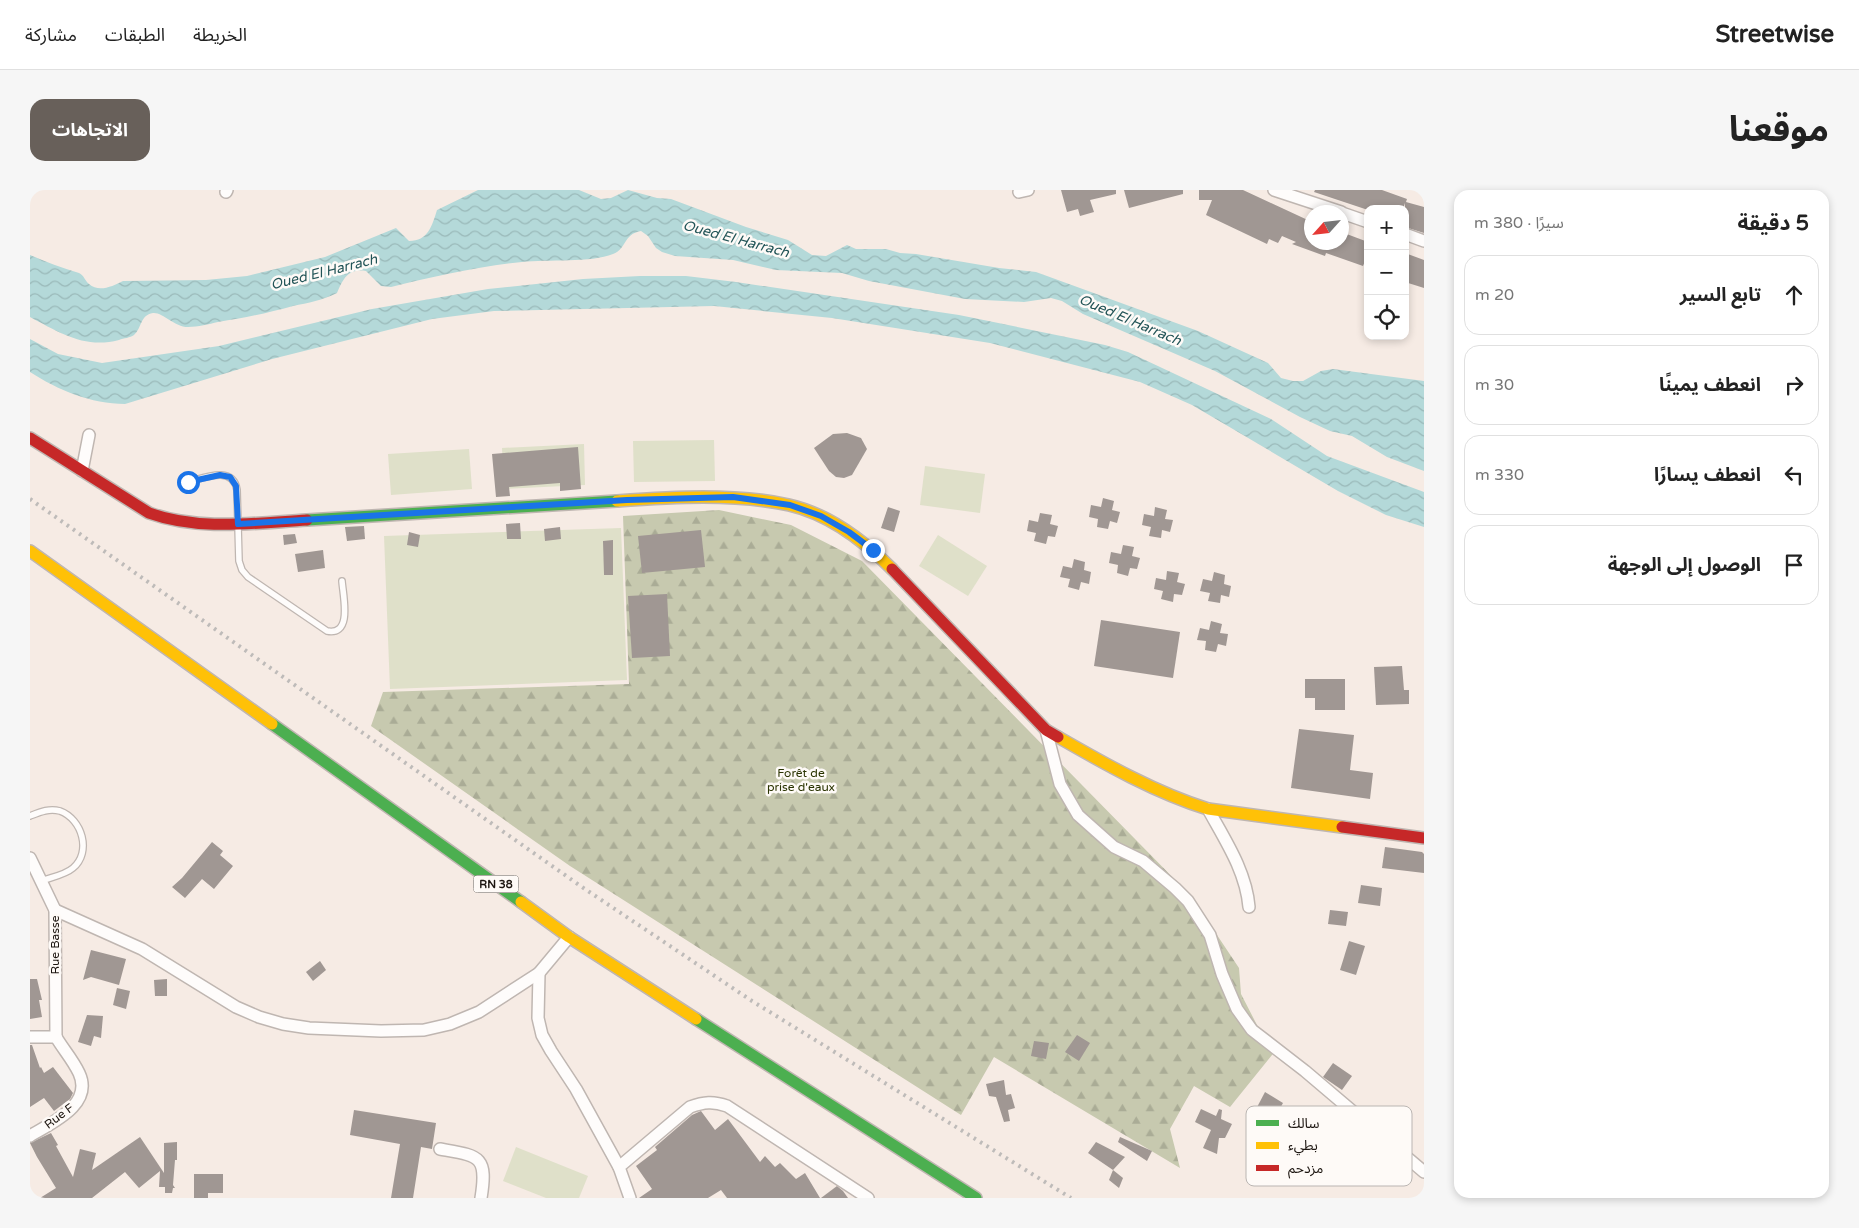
<!DOCTYPE html>
<html lang="ar">
<head>
<meta charset="utf-8">
<style>
  body { margin:0; font-family:"Varela Round","Noto Sans Arabic",sans-serif; background:#f6f6f6; color:#222; direction:rtl }
  .controls { position:absolute; right:15px; top:15px; display:grid; overflow:hidden; border-radius:10px; box-shadow:0 2px 8px #0003 }
  .controls button { width:45px; height:45px; display:grid; place-items:center; padding:0; border:0; border-bottom:1px solid #e0e0e0; background:#fff; color:#222; font:25px sans-serif }
  .compass { position:absolute; left:1274px; top:15px; width:45px; height:45px; border-radius:50%; background:#fff; box-shadow:0 2px 8px #0003; rotate:243deg }
  .stop { position:absolute; width:15px; height:15px; margin:-11px; border:4px solid #1a73e8; border-radius:50%; background:#fff }
  .stop.end { background:#1a73e8; border-color:#fff; box-shadow:0 1px 5px #0008 }
  .list { margin:0; padding:0; list-style:none }
  h2 { display:flex; justify-content:space-between; align-items:center; height:65px; margin:0; padding:0 20px; font-size:21px }
  h2 small { font-size:16px; font-weight:400; color:#767676 }
  .list li { display:grid; grid-template-columns:32px 1fr auto; gap:15px; align-items:center; box-sizing:border-box; height:80px; margin:0 10px 10px; padding:0 10px; border:1px solid #e0e0e0; border-radius:15px }
  .list b { display:block; font-size:19px; white-space:nowrap }
  .list em { font-size:16px; font-style:normal; color:#767676 }
  .icon { flex:none; width:28px; height:28px; fill:none; stroke:currentColor; stroke-width:2; stroke-linecap:round; stroke-linejoin:round }
  .map { position:relative; flex:none; width:1394px; height:1008px; overflow:hidden; direction:ltr; border-radius:15px }
  header { display:flex; align-items:center; gap:30px; box-sizing:border-box; height:70px; padding:0 25px; background:#fff; border-bottom:1px solid #e0e0e0 }
  header strong { font-size:24px }
  nav { display:flex; gap:28px; margin-inline-start:auto; font-size:18px }
  .intro { display:flex; align-items:center; justify-content:space-between; box-sizing:border-box; height:120px; padding:0 30px }
  h1 { margin:0; font-size:35px }
  .button { padding:12px 22px; border-radius:15px; background:#68605a; color:#fff; font-size:18px; font-weight:700 }
  main { display:flex; gap:30px; padding:0 30px }
  aside { flex:1; background:#fff; border-radius:15px; box-shadow:0 2px 8px #0003 }
  .map>svg:first-child { display:block }
</style>
</head>
<body>
<header>
<strong>Streetwise</strong>
<nav><a>الخريطة</a><a>الطبقات</a><a>مشاركة</a></nav>
</header>
<div class="intro"><h1>موقعنا</h1><a class="button">الاتجاهات</a></div>
<main>
<aside>
<h2>5 دقيقة<small>سيرًا · 380 m</small></h2>
<ul class="list">
<li><svg class="icon" aria-label="ahead" viewBox="0 0 24 24"><path d="M12 20V5M6 11l6-6 6 6"/></svg><div><b>تابع السير</b></div><em>20 m</em></li>
<li><svg class="icon" aria-label="right" viewBox="0 0 24 24"><path d="M7 20v-9h11M14 6l5 5-5 5"/></svg><div><b>انعطف يمينًا</b></div><em>30 m</em></li>
<li><svg class="icon" aria-label="left" viewBox="0 0 24 24"><path d="M17 20v-9H6M10 6l-5 5 5 5"/></svg><div><b>انعطف يسارًا</b></div><em>330 m</em></li>
<li><svg class="icon" aria-label="arrive" viewBox="0 0 24 24"><path d="M6 21V4h12l-3 4 3 4H6"/></svg><div><b>الوصول إلى الوجهة</b></div></li>
</ul>
</aside>
<div class="map">
<svg width="1394" height="1008" viewBox="0 0 1394 1008">
  <defs>
    <pattern id="forest-firs" width="22" height="20" patternUnits="userSpaceOnUse" patternTransform="scale(1.25)"><rect width="22" height="20" fill="#c7c9af"/><path d="M5 1l3.5 6h-7zM16 11l3.5 6h-7z" fill="#aaac96"/></pattern>
    <pattern id="water-waves" width="16" height="10" patternUnits="userSpaceOnUse" patternTransform="scale(1.25)"><rect width="16" height="10" fill="#b4d9d9"/><path d="M0 5q4-4 8 0t8 0" fill="none" stroke="#9ab9b9"/></pattern>
  </defs>
  <rect width="100%" height="100%" fill="#f6ebe4"/>
  <g fill="#dfe0c9">
    <polygon points="684,250 685,291 604,292 603,251"/>
    <polygon points="554,254 555,295 474,299 472,258"/>
    <polygon points="439,259 442,299 361,305 358,264"/>
    <polygon points="895,276 955,284 950,323 890,315"/>
    <polygon points="591,338 597,490 360,499 354,346"/>
    <polygon points="908,345 957,376 938,406 889,376"/>
    <polygon points="486,957 558,986 549,1008 516,1008 473,991"/>
  </g>
  <polygon fill="url(#forest-firs)" points="689,320 761,335 832,371 1161,706 1209,778 1211,804 1228,837 1250,855 1200,917 1164,896 1140,939 1150,978 964,867 931,925 540,676 341,536 353,502 599,494 593,326"/>
  <g fill="url(#water-waves)">
    <path d="M 448,0 L 549,0 L 571,9 L 581,8 L 598,0 L 627,8 L 641,9 L 716,37 L 758,50 L 782,65 L 796,66 L 817,55 L 826,59 L 856,59 L 870,63 L 886,64 L 969,78 L 1006,82 L 1168,141 L 1238,173 L 1251,188 L 1263,191 L 1273,191 L 1291,181 L 1303,179 L 1394,191 L 1394,281 L 1357,267 L 1322,246 L 1300,241 L 1270,227 L 1185,181 L 1053,124 L 1032,111 L 1021,108 L 994,112 L 935,109 L 839,91 L 812,83 L 746,80 L 703,70 L 645,66 L 632,62 L 626,58 L 618,46 L 611,41 C 593,44 597,59 583,64 C 561,73 518,69 492,72 C 450,76 402,87 361,97 L 351,96 L 336,81 C 318,78 313,89 307,103 C 293,110 278,113 263,116 C 238,123 214,128 188,132 C 179,134 168,137 158,137 C 144,137 133,122 123,123 C 110,125 112,138 104,145 C 100,148 94,148 89,150 C 55,159 30,143 0,127 L 0,65 C 16,72 32,78 49,83 C 54,85 55,91 59,94 C 69,103 83,96 93,91 L 176,90 L 217,86 L 295,67 L 366,38 L 379,51 C 398,51 402,36 407,20 Z"/>
    <path d="M 610,86 L 656,86 L 706,92 L 929,125 L 1075,155 L 1098,162 L 1241,229 L 1297,266 L 1394,302 L 1394,337 L 1356,325 L 1308,301 L 1162,215 L 1110,192 L 960,153 L 802,128 L 684,116 L 464,121 L 402,129 L 242,169 L 95,214 C 61,214 28,200 0,182 L 0,149 L 28,164 L 72,173 L 189,156 L 342,119 L 458,99 L 553,89 Z"/>
  </g>
  <g fill="#a09793">
    <polygon points="1031,0 1086,0 1086,4 1060,10 1064,22 1050,26 1048,19 1037,22"/>
    <polygon points="1094,0 1153,0 1153,4 1099,18"/>
    <polygon points="1169,0 1213,0 1282,32 1282,52 1312,52 1314,43 1338,52 1338,64 1333,76 1296,63 1295,66 1262,54 1266,52 1252,46 1248,53 1239,49 1237,54 1176,25 1182,10 1169,10"/>
    <polygon points="1285,0 1352,0 1377,9 1376,12 1394,17 1394,43 1375,37 1375,13 1373,19 1335,19 1284,2"/>
    <polygon points="1375,63 1394,70 1394,98 1375,92"/>
    <polygon points="817,243 831,248 837,259 822,285 814,288 806,287 799,281 784,258 803,244"/>
    <polygon points="548,257 551,299 530,301 530,293 479,297 480,306 466,307 462,264"/>
    <polygon points="1073,308 1084,311 1082,320 1090,322 1087,333 1080,331 1078,339 1067,337 1068,329 1059,327 1061,315 1071,317"/>
    <polygon points="858,317 870,321 864,342 851,338"/>
    <polygon points="1125,317 1137,320 1135,329 1143,330 1140,342 1132,340 1131,348 1119,346 1121,337 1112,335 1114,324 1124,326"/>
    <polygon points="1010,323 1022,325 1020,334 1028,336 1025,347 1018,346 1016,354 1004,351 1006,343 997,341 999,330 1008,332"/>
    <polygon points="490,333 491,349 477,349 476,334"/>
    <polygon points="334,336 335,349 317,351 315,337"/>
    <polygon points="530,337 531,349 515,351 514,339"/>
    <polygon points="671,340 675,377 612,383 608,346"/>
    <polygon points="379,342 390,345 388,357 377,355"/>
    <polygon points="265,344 267,353 254,355 253,345"/>
    <polygon points="583,350 583,385 574,385 573,351"/>
    <polygon points="1093,355 1104,357 1102,366 1110,368 1107,379 1100,378 1098,386 1087,383 1088,375 1079,373 1081,362 1091,364"/>
    <polygon points="293,360 295,378 268,382 265,364"/>
    <polygon points="1044,369 1055,372 1054,380 1061,382 1059,394 1051,392 1049,400 1038,397 1040,389 1030,387 1033,376 1042,378"/>
    <polygon points="1137,381 1149,383 1147,392 1155,394 1152,405 1144,404 1143,412 1131,409 1133,401 1124,399 1126,388 1136,390"/>
    <polygon points="1184,382 1195,385 1194,394 1201,396 1199,407 1191,405 1190,413 1178,411 1180,403 1170,401 1173,389 1182,391"/>
    <polygon points="637,404 640,466 602,468 598,406"/>
    <polygon points="1071,430 1150,442 1143,488 1064,476"/>
    <polygon points="1181,431 1192,434 1190,443 1198,444 1196,456 1188,454 1186,462 1175,460 1176,451 1167,450 1170,438 1179,440"/>
    <polygon points="1372,476 1374,500 1379,500 1379,514 1346,515 1344,477"/>
    <polygon points="1275,489 1315,489 1315,520 1285,520 1285,508 1275,508"/>
    <polygon points="1269,539 1324,545 1320,580 1343,583 1340,609 1261,598"/>
    <polygon points="182,652 193,661 190,665 203,676 184,699 172,689 155,708 142,697 152,688"/>
    <polygon points="1355,657 1392,662 1394,664 1394,683 1352,678"/>
    <polygon points="1331,695 1352,698 1350,716 1328,713"/>
    <polygon points="1300,720 1318,722 1316,736 1298,734"/>
    <polygon points="1319,751 1335,756 1326,785 1310,780"/>
    <polygon points="61,760 96,769 89,795 61,787 53,790"/>
    <polygon points="290,771 296,780 283,791 276,782"/>
    <polygon points="0,789 7,789 12,810 9,810 12,827 0,829"/>
    <polygon points="137,789 137,806 125,806 124,790"/>
    <polygon points="87,798 100,801 96,819 83,815"/>
    <polygon points="57,825 73,826 71,848 64,846 61,856 48,852"/>
    <polygon points="1047,845 1060,853 1049,871 1035,862"/>
    <polygon points="1004,851 1019,853 1016,869 1001,866"/>
    <polygon points="0,855 2,855 10,878 11,877 14,883 23,877 43,903 40,909 24,921 14,908 0,917"/>
    <polygon points="1303,873 1322,886 1312,900 1293,887"/>
    <polygon points="974,890 976,905 981,904 985,918 978,920 980,931 974,932 966,907 959,906 956,894"/>
    <polygon points="1235,902 1253,913 1242,933 1224,923"/>
    <polygon points="1171,919 1186,926 1189,919 1192,920 1191,929 1202,934 1195,948 1189,948 1187,964 1173,958 1181,940 1165,932"/>
    <polygon points="324,920 406,933 402,959 391,957 383,1008 361,1008 370,954 320,945"/>
    <polygon points="671,921 685,940 698,929 730,972 735,966 745,977 750,973 766,989 775,983 790,1008 697,1008 691,1000 678,1008 609,1008 622,999 606,976 627,960 625,957 662,925"/>
    <polygon points="21,943 28,955 26,956 43,987 50,959 66,963 62,980 110,947 134,983 134,953 147,952 147,970 145,970 143,995 145,998 143,998 142,1003 135,1003 135,997 129,997 130,981 109,998 95,982 62,1008 10,1008 26,998 7,967 0,953"/>
    <polygon points="1090,947 1122,961 1117,971 1088,952"/>
    <polygon points="1066,952 1095,967 1083,980 1058,963"/>
    <polygon points="1083,980 1093,988 1089,998 1079,990"/>
    <polygon points="164,984 193,984 193,1003 178,1003 178,1008 164,1008"/>
    <polygon points="807,996 813,1001 818,1008 791,1008"/>
  </g>
  <g fill="none" stroke-linecap="round" stroke-linejoin="round">
    <defs>
      <g id="lane">
        <path d="M 158,292 C 174,288 203,275 207,300 L 209,371 L 212,380 L 218,387 L 297,441 C 323,446 313,406 312,391"/>
        <path d="M 0,626 C 10,622 19,618 30,621 C 52,629 62,662 43,678 C 35,685 22,687 11,691"/>
      </g>
      <g id="street">
        <polyline points="1244,0 1311,22"/>
        <polyline points="196,2 197,0"/>
        <polyline points="989,2 998,0"/>
        <polyline points="1312,23 1338,32"/>
        <polyline points="1375,44 1394,51"/>
        <polyline points="52,281 59,245"/>
        <polyline points="1016,540 1030,594 1048,625 1084,657 1113,671 1145,698 1158,711 1180,745 1192,784 1207,819 1222,840 1275,881 1394,982"/>
        <path d="M 1178,619 C 1195,650 1216,681 1219,717"/>
        <polyline points="0,668 25,720 26,847"/>
        <polyline points="25,720 112,759 206,817 229,827 253,834 279,838 351,841 394,840 420,834 449,822 509,783 539,747"/>
        <polyline points="509,783 508,828 512,845 521,861 546,899 589,977"/>
        <polyline points="0,847 26,847"/>
        <path d="M 0,946 C 21,933 64,915 49,883 C 43,870 33,859 26,847"/>
        <path d="M 410,959 C 449,966 458,965 451,1008"/>
        <path d="M 600,1008 L 589,977 L 660,917 C 674,912 683,911 697,916 L 838,1008"/>
      </g>
      <g id="fast">
        <polyline points="277,330 587,311"/>
        <polyline points="242,534 491,712"/>
        <polyline points="666,829 946,1008"/>
      </g>
      <g id="slow">
        <path d="M 587,311 C 642,307 704,303 759,315 C 799,324 834,351 862,379"/>
        <polyline points="0,361 242,534"/>
        <path d="M 1028,547 C 1075,574 1126,603 1178,619 L 1312,637"/>
        <polyline points="491,712 539,747 666,829"/>
      </g>
      <g id="jam">
        <path d="M 0,248 L 119,323 C 169,341 224,333 277,330"/>
        <polyline points="862,379 1016,540 1028,547"/>
        <polyline points="1312,637 1394,648"/>
      </g>
    </defs>
    <use href="#lane" stroke="#bfb6b1" stroke-width="8"/>
    <use href="#street" stroke="#bfb6b1" stroke-width="14"/>
    <use href="#fast" stroke="#bfb6b1" stroke-width="14"/>
    <use href="#slow" stroke="#bfb6b1" stroke-width="14"/>
    <use href="#jam" stroke="#bfb6b1" stroke-width="14"/>
    <use href="#lane" stroke="#fefcfb" stroke-width="5.5"/>
    <use href="#street" stroke="#fefcfb" stroke-width="11"/>
    <use href="#fast" stroke="#4caf50" stroke-width="11"/>
    <use href="#slow" stroke="#ffc107" stroke-width="11"/>
    <use href="#jam" stroke="#c62828" stroke-width="11"/>
    <polyline stroke="#bebbb9" stroke-width="4" stroke-dasharray="2.5 5" stroke-linecap="butt" points="0,309 552,697 722,811 1041,1008"/>
  </g>
  <g fill="none" stroke-linecap="round" stroke-linejoin="round">
    <polyline stroke="#1a73e8" stroke-width="6" points="158,292 190,285 200,287 206,296 208,334 597,310 703,307 760,315 791,326 819,342 843,360"/>
  </g>
  <g text-anchor="middle" dominant-baseline="central" stroke-width="5" stroke-linejoin="round" paint-order="stroke">
    <rect fill="#fefaf7" stroke="#605a55" stroke-width="1" x="443.5" y="685.5" width="45" height="17" rx="4"/>
    <g font-size="11" font-weight="bold" fill="#1c1510">
      <text x="466" y="694">RN 38</text>
    </g>
    <g font-size="12" fill="#2a3402" stroke="#fefaf7">
      <text x="771" y="583">Forêt de<tspan x="771" dy="14">prise d'eaux</tspan></text>
    </g>
    <g font-size="12" fill="#1c1510" stroke="#fefaf7">
      <text transform="translate(25 755) rotate(-90)">Rue Basse</text>
      <text transform="translate(29 926) rotate(-37)">Rue F</text>
    </g>
    <g font-size="14" font-style="italic" fill="#225457" stroke="#fefaf7">
      <text transform="translate(706 49) rotate(15)">Oued El Harrach</text>
      <text transform="translate(294 82) rotate(-14)">Oued El Harrach</text>
      <text transform="translate(1100 130) rotate(23)">Oued El Harrach</text>
    </g>
  </g>
  <rect x="1216" y="916" width="166" height="80" rx="8" fill="#fefaf7" stroke="#bab5b2" stroke-width="1"/>
  <rect x="1226" y="930" width="23" height="6" fill="#4caf50"/>
  <rect x="1226" y="952" width="23" height="7" fill="#ffc107"/>
  <rect x="1226" y="975" width="23" height="6" fill="#c62828"/>
  <g font-size="14" fill="#1c1510">
    <text x="1258" y="938">سالك</text>
    <text x="1258" y="960">بطيء</text>
    <text x="1258" y="983">مزدحم</text>
  </g>
</svg>
<div class="controls">
<button>+</button>
<button>−</button>
<button><svg class="icon" aria-label="locate" viewBox="0 0 24 24"><circle cx="12" cy="12" r="6"/><path d="M12 2v4M12 18v4M2 12h4M18 12h4"/></svg></button>
</div>
<svg class="compass" viewBox="-18 -18 36 36"><path d="M0-13l5 13h-10z" fill="#e53935"/><path d="M0 13l5-13h-10z" fill="#767676"/></svg>
<div class="stop" style="left:158px;top:292px"></div>
<div class="stop end" style="left:843px;top:360px"></div>
</div>
</main>
</body>
</html>
